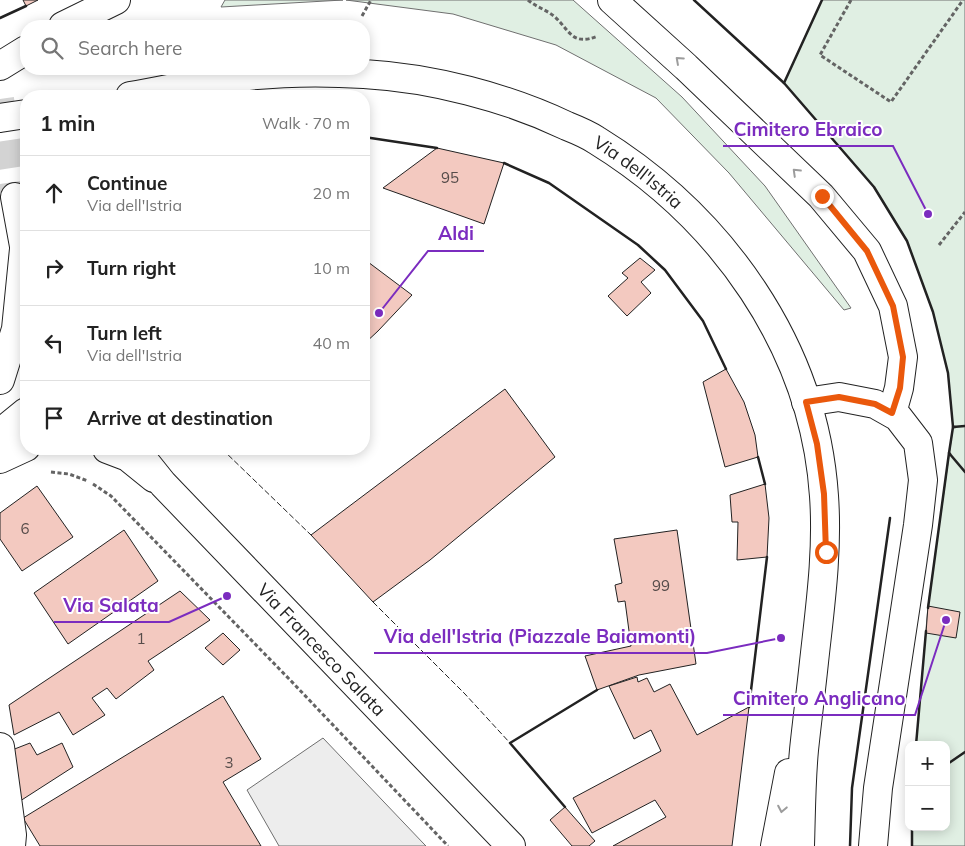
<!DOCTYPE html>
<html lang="en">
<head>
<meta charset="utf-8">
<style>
  body { margin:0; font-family:Mulish,sans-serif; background:#f2f2f2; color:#222 }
  .controls { position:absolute; right:15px; bottom:15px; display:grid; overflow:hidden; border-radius:10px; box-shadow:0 2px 12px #0003 }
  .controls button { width:45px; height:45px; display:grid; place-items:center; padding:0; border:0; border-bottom:1px solid #e0e0e0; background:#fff; color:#222; font:25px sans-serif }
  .stop { position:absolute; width:15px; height:15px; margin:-11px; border:4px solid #ea580c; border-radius:50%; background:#fff }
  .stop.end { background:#ea580c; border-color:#fff; box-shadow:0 1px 5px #0008 }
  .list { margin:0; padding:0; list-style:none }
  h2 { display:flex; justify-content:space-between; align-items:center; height:65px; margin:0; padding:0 20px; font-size:21px }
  h2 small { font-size:16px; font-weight:400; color:#767676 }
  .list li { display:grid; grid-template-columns:32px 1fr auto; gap:15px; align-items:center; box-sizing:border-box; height:75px; padding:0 20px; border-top:1px solid #e0e0e0 }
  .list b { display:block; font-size:19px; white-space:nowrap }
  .list p { margin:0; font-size:16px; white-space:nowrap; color:#767676 }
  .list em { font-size:16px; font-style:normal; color:#767676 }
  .icon { flex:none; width:28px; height:28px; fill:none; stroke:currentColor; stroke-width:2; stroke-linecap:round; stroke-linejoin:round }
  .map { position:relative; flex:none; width:965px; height:846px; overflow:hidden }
  .search { position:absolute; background:#fff; box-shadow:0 2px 12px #0003; left:20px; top:20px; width:350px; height:55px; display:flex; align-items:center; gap:12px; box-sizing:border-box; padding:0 18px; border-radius:20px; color:#767676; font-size:19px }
  .panel { position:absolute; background:#fff; box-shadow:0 2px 12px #0003; left:20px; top:90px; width:350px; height:365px; border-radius:20px }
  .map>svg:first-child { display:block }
</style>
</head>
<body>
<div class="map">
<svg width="965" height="846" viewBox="0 0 965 846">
  <rect width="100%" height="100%" fill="#fff"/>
  <g fill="#e0efe3" stroke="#6f6f6f">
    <polygon points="225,0 343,0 221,7"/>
    <polygon points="346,0 573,0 682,97 765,186 851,308 844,310 729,173 656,98 556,45 453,14"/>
    <polygon points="822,0 965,0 965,846 912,846 912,827 946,827 946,745 916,745 928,606 953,427 948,373 933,312 907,241 874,187 784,83"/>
  </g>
  <polygon fill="#ededed" stroke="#6f6f6f" points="323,738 424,844 426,846 279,846 247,790"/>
  <g fill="#f3c9c0" stroke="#222">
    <polygon points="23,0 38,0 26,6"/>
    <polygon points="437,148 504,163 484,224 383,188"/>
    <polygon points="640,258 655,270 641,282 651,293 627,316 608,296 628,278 622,273"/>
    <polygon points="364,259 412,295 378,331 364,344"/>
    <polygon points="726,369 744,402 755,435 758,457 725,467 703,382"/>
    <polygon points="505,389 555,457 430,560 373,602 311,535"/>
    <polygon points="765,484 769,518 767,557 737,560 738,522 732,522 730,495"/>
    <polygon points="37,486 73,537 22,571 0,539 0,513"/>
    <polygon points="124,530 158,581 68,644 34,593"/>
    <polygon points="677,530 696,664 639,675 597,690 585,656 631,646 625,601 618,602 615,585 622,583 614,539"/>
    <polygon points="180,591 210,620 148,661 154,670 116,699 107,688 92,698 105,715 73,735 59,712 14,735 9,705"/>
    <polygon points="928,606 960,612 956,638 926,633"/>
    <polygon points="223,633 240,650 223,665 205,648"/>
    <polygon points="637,677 638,682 647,678 654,692 670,684 697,735 749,707 732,846 613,846 666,817 655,800 592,833 573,798 661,751 651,730 634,739 609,686"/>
    <polygon points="223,696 261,759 223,782 261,846 40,846 23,818"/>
    <polygon points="30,743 37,755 62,743 73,767 17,803 12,750"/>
    <polygon points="565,807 595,841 589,846 572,846 550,820"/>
  </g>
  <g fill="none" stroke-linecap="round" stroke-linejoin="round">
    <polyline stroke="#d3d3d3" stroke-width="28" stroke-dasharray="28 14" stroke-linecap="butt" points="0,99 15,197"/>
    <defs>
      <g id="minor">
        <polyline points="612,0 686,67 821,196 867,251 893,306 903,357 899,388 892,413"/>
        <polyline points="63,26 116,0"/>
        <polyline points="0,66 26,50"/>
        <polyline points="0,380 16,329 24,249"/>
        <polyline points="806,402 839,397 875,404 898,417 918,443 923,480 918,525 878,788 873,846"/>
        <polyline points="0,433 26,412"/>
        <polyline points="107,449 128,457 154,478"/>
        <polyline points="0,459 26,447"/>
        <polyline points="0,747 12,835 11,846"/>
      </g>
      <g id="major">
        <path id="s1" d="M 130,96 C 162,91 193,83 224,79 C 270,72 318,71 364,74 C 432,78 506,97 567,126 C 577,130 587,134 596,140 C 721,217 814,346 824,496 C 828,552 820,607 814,662 C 811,691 807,721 804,750 C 801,782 801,814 800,846"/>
        <polyline points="0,118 26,114"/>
        <polyline points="15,197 26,257"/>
        <path id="s2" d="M 135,449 L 163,484 L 511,846"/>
        <polyline points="775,846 789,773"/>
      </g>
    </defs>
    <use href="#minor" stroke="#222" stroke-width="30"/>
    <use href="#major" stroke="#222" stroke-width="30"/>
    <g stroke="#646464" stroke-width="3" stroke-dasharray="4 2.5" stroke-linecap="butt">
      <path d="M 528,0 C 536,7 547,10 555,17 C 571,32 572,46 598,36"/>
      <polyline points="851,0 820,55 891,102 963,0"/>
      <polyline points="362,16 371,0"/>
      <polyline points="939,245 965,212"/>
      <polyline points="51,472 69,474 88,481"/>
      <polyline points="93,484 111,496 294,684 448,846"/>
    </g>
    <use href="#minor" stroke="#fff" stroke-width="28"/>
    <use href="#major" stroke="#fff" stroke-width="28"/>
    <g stroke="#222" stroke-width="1" stroke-dasharray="6 2.5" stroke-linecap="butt">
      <polyline points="222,449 311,535"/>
      <polyline points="373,602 465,694 510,743"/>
    </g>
    <g stroke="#222" stroke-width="2.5">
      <polyline points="694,0 784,83"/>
      <polyline points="822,0 784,83 874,187 907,241 933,312 948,373 953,427 965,426"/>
      <polyline points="0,18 26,6"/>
      <polyline points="364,137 437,148"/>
      <polyline points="504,163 549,183 638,245 665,270 703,321 726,369"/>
      <polyline points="950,454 949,453 953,427 955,427"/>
      <polyline points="758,457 765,484"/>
      <polyline points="928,608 949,453 965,472"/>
      <polyline points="749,707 767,557"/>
      <polyline points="916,745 926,631"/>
      <polyline points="946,765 965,752"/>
      <polyline points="565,807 510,743 597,690"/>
      <polyline points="850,846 852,788 890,518"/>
      <polyline points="912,846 912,827"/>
    </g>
  </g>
  <defs><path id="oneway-chevron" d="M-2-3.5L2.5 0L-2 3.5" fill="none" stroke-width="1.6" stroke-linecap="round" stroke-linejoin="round" transform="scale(1.25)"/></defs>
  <g stroke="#9c9c9c">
    <use href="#oneway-chevron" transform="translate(679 60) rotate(-138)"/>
    <use href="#oneway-chevron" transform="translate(796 172) rotate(-136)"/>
    <use href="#oneway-chevron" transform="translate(782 809) rotate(101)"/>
  </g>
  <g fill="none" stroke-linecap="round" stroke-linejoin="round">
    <polyline stroke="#ea580c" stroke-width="6" points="822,196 867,251 893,306 903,357 900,388 892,413 875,404 839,397 806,402 817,444 824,494 826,552"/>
  </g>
  <g text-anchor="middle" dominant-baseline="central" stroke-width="4" stroke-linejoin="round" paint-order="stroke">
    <g font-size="15" fill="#564c4a">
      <text x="450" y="177">95</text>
      <text x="25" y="528">6</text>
      <text x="661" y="585">99</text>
      <text x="141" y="638">1</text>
      <text x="229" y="762">3</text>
    </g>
    <g font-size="18" fill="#222" stroke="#fff">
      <text stroke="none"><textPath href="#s1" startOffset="532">Via dell'Istria</textPath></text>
      <text stroke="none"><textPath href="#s2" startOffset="274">Via Francesco Salata</textPath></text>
    </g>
  </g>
  <path fill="none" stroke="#7b2cbf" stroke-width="2" d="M928 214L893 146H723M379 313L428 251H484M227 596L169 622H54M781 638L707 653H374M946 620L915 715H723"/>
  <g fill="#7b2cbf" stroke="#fff" stroke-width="2">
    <circle cx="928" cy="214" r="5"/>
    <circle cx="379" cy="313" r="5"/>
    <circle cx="227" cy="596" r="5"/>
    <circle cx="781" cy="638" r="5"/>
    <circle cx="946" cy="620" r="5"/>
  </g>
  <g font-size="19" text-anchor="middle" font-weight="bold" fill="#7b2cbf" stroke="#fff" stroke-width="4" stroke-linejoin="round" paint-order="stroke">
    <text x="808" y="136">Cimitero Ebraico</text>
    <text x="456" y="240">Aldi</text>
    <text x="111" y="612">Via Salata</text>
    <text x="540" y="643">Via dell'Istria (Piazzale Baiamonti)</text>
    <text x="819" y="705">Cimitero Anglicano</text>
  </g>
</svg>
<div class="controls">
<button>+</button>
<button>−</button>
</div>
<div class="stop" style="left:826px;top:552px"></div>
<div class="stop end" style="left:822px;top:196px"></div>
<div class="search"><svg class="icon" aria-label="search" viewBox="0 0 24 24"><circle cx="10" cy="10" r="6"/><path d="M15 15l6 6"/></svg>Search here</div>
<section class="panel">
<h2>1 min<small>Walk · 70 m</small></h2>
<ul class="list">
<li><svg class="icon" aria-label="ahead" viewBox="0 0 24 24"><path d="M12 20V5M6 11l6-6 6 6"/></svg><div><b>Continue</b><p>Via dell'Istria</p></div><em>20 m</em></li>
<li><svg class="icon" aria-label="right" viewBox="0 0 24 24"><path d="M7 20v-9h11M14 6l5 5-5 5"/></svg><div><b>Turn right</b></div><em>10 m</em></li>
<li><svg class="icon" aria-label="left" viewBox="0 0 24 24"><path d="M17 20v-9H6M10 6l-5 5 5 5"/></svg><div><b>Turn left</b><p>Via dell'Istria</p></div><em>40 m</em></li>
<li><svg class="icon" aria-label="arrive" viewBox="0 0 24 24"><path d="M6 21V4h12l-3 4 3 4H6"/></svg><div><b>Arrive at destination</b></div></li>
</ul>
</section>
</div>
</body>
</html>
